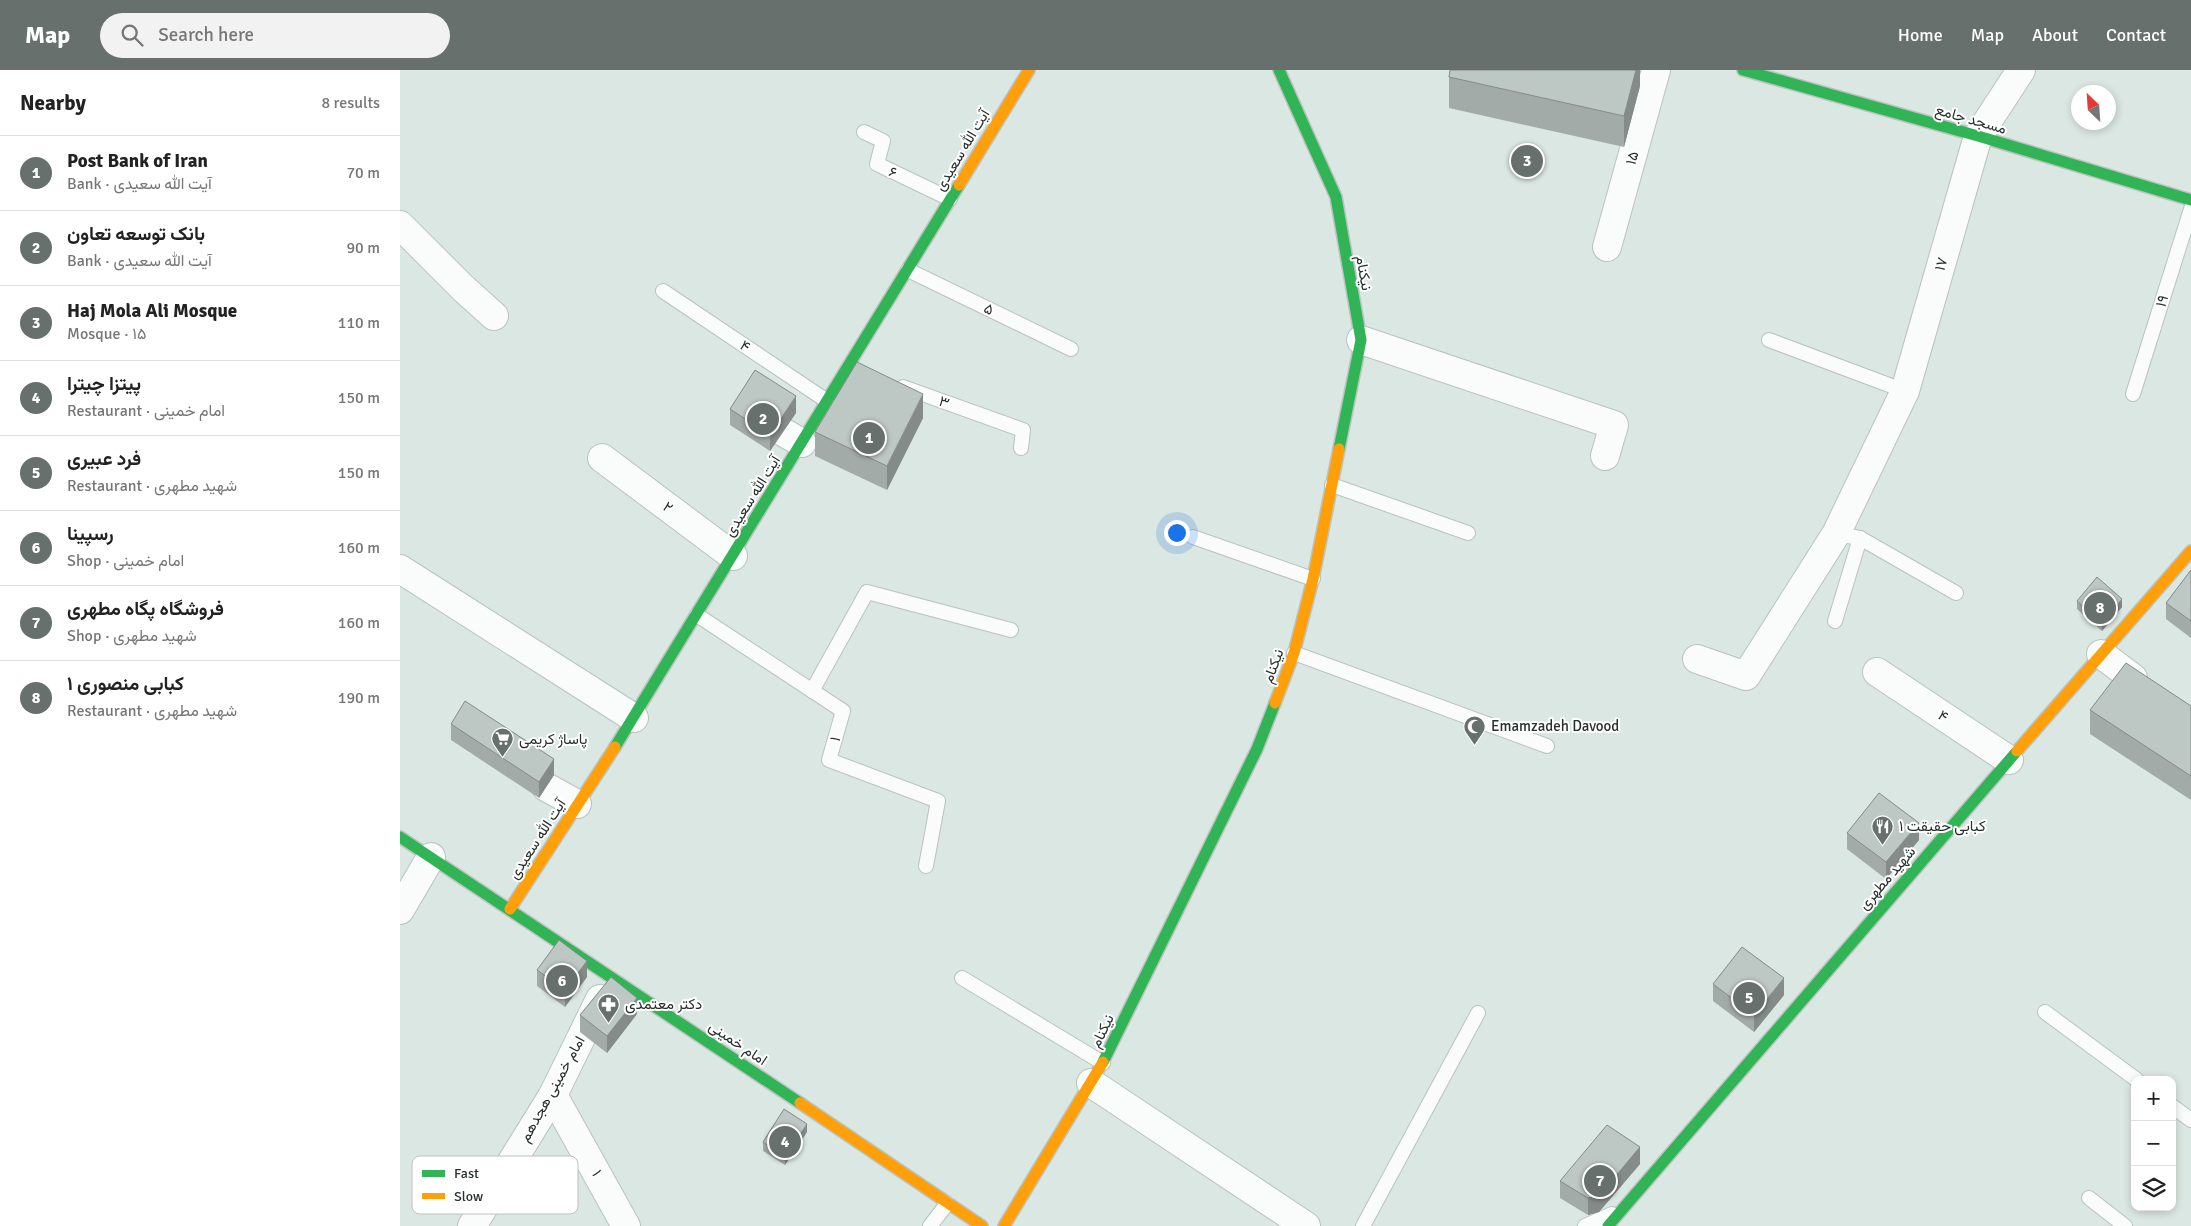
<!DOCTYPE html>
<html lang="en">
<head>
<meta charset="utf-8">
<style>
  body { margin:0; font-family:Signika,Vazirmatn,sans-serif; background:#f2f2f2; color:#222 }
  .controls { position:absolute; right:15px; bottom:15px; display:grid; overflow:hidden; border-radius:10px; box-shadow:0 2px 8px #0003 }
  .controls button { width:45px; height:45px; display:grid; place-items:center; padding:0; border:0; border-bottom:1px solid #e0e0e0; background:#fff; color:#222; font:25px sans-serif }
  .compass { position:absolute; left:1671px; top:15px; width:45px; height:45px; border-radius:50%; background:#fff; box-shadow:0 2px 8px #0003; rotate:335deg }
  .you { position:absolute; left:776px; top:462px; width:18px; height:18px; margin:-12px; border:4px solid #fff; border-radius:50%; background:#1a73e8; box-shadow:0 0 0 8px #1a73e833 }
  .badge { display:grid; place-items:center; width:32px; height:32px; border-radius:50%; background:#67706c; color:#fff; font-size:16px; font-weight:700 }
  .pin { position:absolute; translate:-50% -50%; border:2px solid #fff; box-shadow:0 1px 5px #0006 }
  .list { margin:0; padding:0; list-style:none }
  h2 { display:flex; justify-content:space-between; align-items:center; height:65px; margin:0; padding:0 20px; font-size:21px }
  h2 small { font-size:16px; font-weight:400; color:#767676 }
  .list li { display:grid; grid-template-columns:32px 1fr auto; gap:15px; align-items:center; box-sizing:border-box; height:75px; padding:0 20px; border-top:1px solid #e0e0e0 }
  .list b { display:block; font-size:19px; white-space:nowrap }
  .list p { margin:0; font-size:16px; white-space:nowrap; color:#767676 }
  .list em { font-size:16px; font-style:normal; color:#767676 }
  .icon { flex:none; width:28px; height:28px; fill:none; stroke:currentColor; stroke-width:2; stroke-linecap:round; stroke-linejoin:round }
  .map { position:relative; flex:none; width:1791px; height:1156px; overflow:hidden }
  header { display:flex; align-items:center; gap:30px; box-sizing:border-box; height:70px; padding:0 25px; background:#67706c; color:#fff }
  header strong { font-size:24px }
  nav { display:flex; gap:28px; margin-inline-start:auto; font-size:18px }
  .search { width:350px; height:45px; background:#f2f2f2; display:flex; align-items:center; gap:12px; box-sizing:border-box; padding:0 18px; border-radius:28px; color:#767676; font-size:19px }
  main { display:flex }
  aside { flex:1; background:#fff }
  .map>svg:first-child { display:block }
</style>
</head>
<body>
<header>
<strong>Map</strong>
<div class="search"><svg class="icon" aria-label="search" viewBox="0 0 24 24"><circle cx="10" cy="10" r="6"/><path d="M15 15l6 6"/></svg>Search here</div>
<nav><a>Home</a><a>Map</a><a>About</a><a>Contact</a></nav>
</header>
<main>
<aside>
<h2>Nearby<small>8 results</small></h2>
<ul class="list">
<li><span class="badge">1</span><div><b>Post Bank of Iran</b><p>Bank · آیت الله سعیدی</p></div><em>70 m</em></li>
<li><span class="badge">2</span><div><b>بانک توسعه تعاون</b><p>Bank · آیت الله سعیدی</p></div><em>90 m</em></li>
<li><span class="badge">3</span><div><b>Haj Mola Ali Mosque</b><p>Mosque · ۱۵</p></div><em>110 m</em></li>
<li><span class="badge">4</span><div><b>پیتزا چیترا</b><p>Restaurant · امام خمینی</p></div><em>150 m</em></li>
<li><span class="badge">5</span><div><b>فرد عبیری</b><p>Restaurant · شهید مطهری</p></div><em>150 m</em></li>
<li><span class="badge">6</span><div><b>رسپینا</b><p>Shop · امام خمینی</p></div><em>160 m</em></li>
<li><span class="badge">7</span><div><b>فروشگاه پگاه مطهری</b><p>Shop · شهید مطهری</p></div><em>160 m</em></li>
<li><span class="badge">8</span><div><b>کبابی منصوری ۱</b><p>Restaurant · شهید مطهری</p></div><em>190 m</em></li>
</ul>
</aside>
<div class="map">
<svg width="1791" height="1156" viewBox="0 0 1791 1156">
  <rect width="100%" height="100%" fill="#dbe7e2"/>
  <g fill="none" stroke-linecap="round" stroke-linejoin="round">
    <defs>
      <g id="lane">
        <polyline points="464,62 483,71 477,94 550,129"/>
        <polyline points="508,200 671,279"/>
        <polyline points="263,221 427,331"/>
        <polyline points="1369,270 1505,321"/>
        <polyline points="503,317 623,360 621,378"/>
        <polyline points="1733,324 1791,139"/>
        <polyline points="932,415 1068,463"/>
        <polyline points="1436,464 1460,468 1556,523"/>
        <polyline points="793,467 913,509"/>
        <polyline points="297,545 443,641 429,690 538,731 526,796"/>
        <polyline points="1435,551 1460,468"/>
        <polyline points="894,583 1147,676"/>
        <polyline points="412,621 467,522 611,560"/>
        <polyline points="562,908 703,993"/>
        <polyline points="1645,942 1737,1010"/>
        <polyline points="1772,1036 1791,1050"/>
        <polyline points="1689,1128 1725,1156"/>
        <polyline points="530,1156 547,1134"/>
        <polyline points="963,1156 1078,943"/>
        <polyline points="1185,1156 1212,1144"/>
      </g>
      <g id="street">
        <polyline points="0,155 64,219 94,246"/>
        <polyline points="1207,177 1256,0"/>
        <polyline points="961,270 1214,355 1205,386"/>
        <polyline points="383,362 402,373"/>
        <polyline points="202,388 333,486"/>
        <polyline points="0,499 234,648"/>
        <polyline points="1701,584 1733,608"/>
        <polyline points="1297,589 1346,606 1436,464 1505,321 1578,66 1621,0"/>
        <polyline points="1477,602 1609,690"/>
        <polyline points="146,717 177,734"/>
        <polyline points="0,840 31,787"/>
        <polyline points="691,1013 906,1156"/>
        <polyline points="153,1025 226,1156"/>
        <polyline points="72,1156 153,1025 200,929"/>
      </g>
      <g id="fast">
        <polyline points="879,0 936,127 961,270 939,379"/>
        <polyline points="1343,0 1578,66 1791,130"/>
        <polyline points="215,677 559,115"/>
        <polyline points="0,767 400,1033"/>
        <polyline points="703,992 857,679 875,633"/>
        <polyline points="1208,1156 1617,681"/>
      </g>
      <g id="slow">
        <polyline points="559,115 629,0"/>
        <polyline points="875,633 894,583 913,509 939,379"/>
        <polyline points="1617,681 1791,481"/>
        <polyline points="110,839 215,677"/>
        <polyline points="400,1033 582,1156"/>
        <polyline points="604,1156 703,992"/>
      </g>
    </defs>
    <use href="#lane" stroke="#bac3bf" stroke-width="16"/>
    <use href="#street" stroke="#bac3bf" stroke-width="30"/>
    <use href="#fast" stroke="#bac3bf" stroke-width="14"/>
    <use href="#slow" stroke="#bac3bf" stroke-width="14"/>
    <use href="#lane" stroke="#fafbfb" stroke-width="14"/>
    <use href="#street" stroke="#fafbfb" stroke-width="28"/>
    <use href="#fast" stroke="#30b455" stroke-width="11"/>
    <use href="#slow" stroke="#ff9f0a" stroke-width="11"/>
  </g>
  <g fill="#a3aba9">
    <polygon points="1240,0 1240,16 1224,77 1049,38 1049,7"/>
    <polygon points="330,339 396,343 370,381 330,355"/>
    <polygon points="523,348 487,420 415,386 415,362"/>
    <polygon points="1791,500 1791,568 1766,549 1766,533"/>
    <polygon points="1677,531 1722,537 1702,561 1677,539"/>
    <polygon points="1791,636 1791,730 1690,664 1690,640"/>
    <polygon points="51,654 154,705 139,728 51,670"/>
    <polygon points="1447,763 1519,770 1486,809 1447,779"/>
    <polygon points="137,900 187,907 165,937 137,916"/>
    <polygon points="1313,914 1384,925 1354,962 1313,931"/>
    <polygon points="237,944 207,983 180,962 180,945"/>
    <polygon points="407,1062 385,1095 363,1081 363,1072"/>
    <polygon points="1240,1094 1199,1142 1188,1145 1160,1128 1160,1111"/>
  </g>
  <g fill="#848b89">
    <polygon points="1236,0 1240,0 1240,16 1224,77 1224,46"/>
    <polygon points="523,324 523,348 487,420 487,396"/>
    <polygon points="396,326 396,343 370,381 370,365"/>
    <polygon points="1722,529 1722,537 1702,561 1702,553"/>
    <polygon points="154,689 154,705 139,728 139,712"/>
    <polygon points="1519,753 1519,770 1486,809 1486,792"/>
    <polygon points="187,891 187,907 165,937 165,920"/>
    <polygon points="1384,908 1384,925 1354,962 1354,945"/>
    <polygon points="237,928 237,944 207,983 207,966"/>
    <polygon points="407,1054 407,1062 385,1095 385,1087"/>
    <polygon points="1240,1077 1240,1094 1199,1142 1188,1145 1188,1128"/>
  </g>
  <g fill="#bdc7c4" stroke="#848b89">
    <polygon points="1050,0 1236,0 1224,46 1049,7"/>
    <polygon points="457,292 523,324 487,396 415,362"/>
    <polygon points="355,300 396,326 370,365 330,339"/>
    <polygon points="1791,500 1791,551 1766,533"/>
    <polygon points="1697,507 1722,529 1702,553 1677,531"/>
    <polygon points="1726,593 1791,636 1791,706 1690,640"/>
    <polygon points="65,631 154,689 139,712 51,654"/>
    <polygon points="1479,723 1519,753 1486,792 1447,763"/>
    <polygon points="159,870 187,891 165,920 137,900"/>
    <polygon points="1342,877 1384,908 1354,945 1313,914"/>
    <polygon points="211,907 237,928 207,966 180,945"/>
    <polygon points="384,1039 407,1054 385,1087 363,1072"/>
    <polygon points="1207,1055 1240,1077 1199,1126 1188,1128 1160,1111"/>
  </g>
  <defs>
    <symbol id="mosque-pin" viewBox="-11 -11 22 30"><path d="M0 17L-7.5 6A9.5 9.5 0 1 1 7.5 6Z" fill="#67706c" stroke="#fff"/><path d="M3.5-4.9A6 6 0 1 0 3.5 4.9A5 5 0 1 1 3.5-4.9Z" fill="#fff"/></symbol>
    <symbol id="supermarket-pin" viewBox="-11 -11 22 30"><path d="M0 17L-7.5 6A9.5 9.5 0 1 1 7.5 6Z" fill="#67706c" stroke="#fff"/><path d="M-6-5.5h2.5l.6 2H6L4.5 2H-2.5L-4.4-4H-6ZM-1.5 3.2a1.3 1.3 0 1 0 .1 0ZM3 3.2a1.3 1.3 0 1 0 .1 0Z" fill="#fff"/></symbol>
    <symbol id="restaurant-pin" viewBox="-11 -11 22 30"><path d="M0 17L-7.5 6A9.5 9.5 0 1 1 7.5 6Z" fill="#67706c" stroke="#fff"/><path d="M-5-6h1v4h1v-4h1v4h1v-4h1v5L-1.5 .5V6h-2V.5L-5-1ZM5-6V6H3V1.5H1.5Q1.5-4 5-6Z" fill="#fff"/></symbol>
    <symbol id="pharmacy-pin" viewBox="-11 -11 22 30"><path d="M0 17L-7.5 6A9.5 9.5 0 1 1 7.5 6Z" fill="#67706c" stroke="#fff"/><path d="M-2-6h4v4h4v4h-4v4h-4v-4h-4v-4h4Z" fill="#fff"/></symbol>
  </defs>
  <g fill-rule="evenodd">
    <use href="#mosque-pin" x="1062" y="644" width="25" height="34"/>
    <use href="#supermarket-pin" x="90" y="656" width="25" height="34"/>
    <use href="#restaurant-pin" x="1470" y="744" width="25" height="34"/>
    <use href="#pharmacy-pin" x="196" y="922" width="25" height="34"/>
  </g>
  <g text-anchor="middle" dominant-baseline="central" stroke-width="4" stroke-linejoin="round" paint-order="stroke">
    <g font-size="15" fill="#28302d" stroke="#fff">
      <text transform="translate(1571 49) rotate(16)">مسجد جامع</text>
      <text transform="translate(562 80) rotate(-59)">آیت الله سعیدی</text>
      <text transform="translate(1232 88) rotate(-74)">۱۵</text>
      <text transform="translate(493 102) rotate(26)">۶</text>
      <text transform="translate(1541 194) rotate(-74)">۱۷</text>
      <text transform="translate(964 203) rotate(80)">نیکنام</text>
      <text transform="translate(1762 231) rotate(-73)">۱۹</text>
      <text transform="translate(589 239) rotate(26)">۵</text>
      <text transform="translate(345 276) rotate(34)">۴</text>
      <text transform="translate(544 332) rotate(20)">۳</text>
      <text transform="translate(352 426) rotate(-58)">آیت الله سعیدی</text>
      <text transform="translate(268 437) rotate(37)">۲</text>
      <text transform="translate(873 596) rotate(-70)">نیکنام</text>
      <text transform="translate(1543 646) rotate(34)">۴</text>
      <text transform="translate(435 669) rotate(-73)">۱</text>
      <text transform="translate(137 769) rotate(-57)">آیت الله سعیدی</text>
      <text transform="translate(1487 808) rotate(-49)">شهید مطهری</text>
      <text transform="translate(702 961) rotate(-64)">نیکنام</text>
      <text transform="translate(338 973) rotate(34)">امام خمینی</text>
      <text transform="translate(152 1019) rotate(-61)">امام خمینی هجدهم</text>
      <text transform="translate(197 1103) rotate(61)">۱</text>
    </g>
    <g font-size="15" fill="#28302d" stroke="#fff" text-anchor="start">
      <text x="1091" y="656">Emamzadeh Davood</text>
      <text x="119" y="669">پاساژ کریمی</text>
      <text x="1499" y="756">کبابی حقیقت ۱</text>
      <text x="225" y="934">دکتر معتمدی</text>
    </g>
  </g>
  <rect x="12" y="1086" width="166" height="58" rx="8" fill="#fff" stroke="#bec1c0" stroke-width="1"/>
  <rect x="22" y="1100" width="23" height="7" fill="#30b455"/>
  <rect x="22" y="1123" width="23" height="6" fill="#ff9f0a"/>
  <g font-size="14" fill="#28302d">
    <text x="54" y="1108">Fast</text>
    <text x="54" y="1131">Slow</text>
  </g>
</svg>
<div class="controls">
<button>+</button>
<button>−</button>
<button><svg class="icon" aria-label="layers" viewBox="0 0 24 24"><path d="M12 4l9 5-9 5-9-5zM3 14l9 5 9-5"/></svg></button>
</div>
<svg class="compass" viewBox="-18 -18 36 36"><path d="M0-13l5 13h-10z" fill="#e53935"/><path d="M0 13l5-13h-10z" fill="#767676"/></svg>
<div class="you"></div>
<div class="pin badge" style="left:469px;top:368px">1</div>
<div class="pin badge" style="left:363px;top:349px">2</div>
<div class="pin badge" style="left:1127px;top:91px">3</div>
<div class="pin badge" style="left:385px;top:1072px">4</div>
<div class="pin badge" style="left:1349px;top:928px">5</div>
<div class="pin badge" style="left:162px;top:911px">6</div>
<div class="pin badge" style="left:1200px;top:1111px">7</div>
<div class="pin badge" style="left:1700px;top:538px">8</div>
</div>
</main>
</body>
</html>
